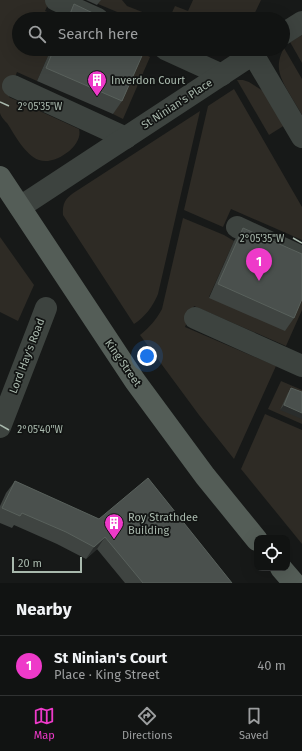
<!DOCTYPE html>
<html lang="en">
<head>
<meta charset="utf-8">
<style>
  body { margin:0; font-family:"Fira Sans",sans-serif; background:#1a1c1b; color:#f1f3f6 }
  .controls { position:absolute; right:12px; bottom:12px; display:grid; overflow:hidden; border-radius:8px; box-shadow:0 4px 16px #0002 }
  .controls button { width:36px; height:36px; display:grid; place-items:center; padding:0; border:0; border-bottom:1px solid #303232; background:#111312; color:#f1f3f6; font:20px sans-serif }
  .scale { position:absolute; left:12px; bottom:10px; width:70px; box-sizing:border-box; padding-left:4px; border:2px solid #a9b9ad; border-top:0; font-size:11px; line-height:14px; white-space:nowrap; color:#a9b9ad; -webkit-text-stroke:3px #121413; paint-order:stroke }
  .you { position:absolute; left:147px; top:356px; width:14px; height:14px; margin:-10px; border:3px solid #fff; border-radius:50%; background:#1a73e8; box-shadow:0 0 0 6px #1a73e833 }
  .badge { display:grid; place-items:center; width:26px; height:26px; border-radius:50%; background:#ee3ac9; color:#fff; font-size:13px; font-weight:700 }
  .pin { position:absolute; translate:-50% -33px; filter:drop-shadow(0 1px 2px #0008) }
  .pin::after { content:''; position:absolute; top:21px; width:14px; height:12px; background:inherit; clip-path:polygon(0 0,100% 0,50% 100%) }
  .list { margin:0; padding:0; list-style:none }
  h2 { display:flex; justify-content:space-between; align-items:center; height:52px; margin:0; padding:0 16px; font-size:17px }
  h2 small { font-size:13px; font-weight:400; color:#9c9e9f }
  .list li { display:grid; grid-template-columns:26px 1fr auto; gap:12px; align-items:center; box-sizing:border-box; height:60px; padding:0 16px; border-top:1px solid #303232 }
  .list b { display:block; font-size:15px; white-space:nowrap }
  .list p { margin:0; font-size:13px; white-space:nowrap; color:#9c9e9f }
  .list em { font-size:13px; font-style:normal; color:#9c9e9f }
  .icon { flex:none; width:22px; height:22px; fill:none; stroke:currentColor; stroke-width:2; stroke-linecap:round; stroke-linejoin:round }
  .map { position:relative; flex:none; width:302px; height:583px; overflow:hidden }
  .search { position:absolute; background:#111312; box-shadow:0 4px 16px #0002; left:12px; right:12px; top:12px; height:44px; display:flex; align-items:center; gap:10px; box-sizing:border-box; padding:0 14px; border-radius:22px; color:#9c9e9f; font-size:15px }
  .sheet { height:112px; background:#111312 }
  nav { display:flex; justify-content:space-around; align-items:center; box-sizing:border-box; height:56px; border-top:1px solid #303232; background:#111312; font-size:11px; color:#9c9e9f }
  nav a { display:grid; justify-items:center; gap:2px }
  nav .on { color:#ee3ac9 }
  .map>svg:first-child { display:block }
</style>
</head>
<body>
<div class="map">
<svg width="302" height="583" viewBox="0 0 302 583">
  <rect width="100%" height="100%" fill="#171918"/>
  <g fill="#2e2b25">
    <path d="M 0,0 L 50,0 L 45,11 L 63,19 L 19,19 L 19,49 L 51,49 L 37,81 L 17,72 L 9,93 L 9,97 L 79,129 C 84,146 54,166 39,160 C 25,155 15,135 7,123 C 5,121 1,117 0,113 C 0,109 0,91 0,86 C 0,57 0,29 0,0 Z"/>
    <polygon points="100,0 122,0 127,6 150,15 148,19 134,19 98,4"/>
    <polygon points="193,0 261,0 252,19 169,19 175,6 188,11"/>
    <polygon points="302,35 302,63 290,42"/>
    <path d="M 284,48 L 302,79 L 302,115 C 298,108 293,100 289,93 C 280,77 274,66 284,48 Z"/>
    <polygon points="140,52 150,57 123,119 113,114"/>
    <polygon points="237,80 243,80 249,82 263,91 285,125 269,135"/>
    <polygon points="234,89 302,207 302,240 231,209 223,227 184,210 208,106"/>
    <path d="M 200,111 L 158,294 C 153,306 145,317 134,324 L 63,215 C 62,201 67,197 78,190 Z"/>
    <path d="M 183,218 L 224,235 L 234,241 L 209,297 L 302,291 L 302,310 L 286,346 L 194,306 L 185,327 L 276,366 L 234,459 L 199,415 L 140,335 C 149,328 156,320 162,309 Z"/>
    <polygon points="0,237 34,285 18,321 0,312"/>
    <polygon points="281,381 302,390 302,424 268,409"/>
    <polygon points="265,414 302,430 302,544 241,469"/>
  </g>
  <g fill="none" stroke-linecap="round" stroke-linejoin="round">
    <g stroke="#3d433f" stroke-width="22">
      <polyline points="56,0 98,19"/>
      <polyline points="283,34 302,22"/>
      <polyline points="165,49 222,75"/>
      <polyline points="13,86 126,138"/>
      <polyline points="20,207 253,54 302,137"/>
      <polyline points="237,227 302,257"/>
      <polyline points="195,318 302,366"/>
      <polyline points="0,427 38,329 46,308"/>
    </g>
    <g stroke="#545d57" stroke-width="22">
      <polyline points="0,177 135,381 205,476 257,540"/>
      <polyline points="281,568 294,583"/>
    </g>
  </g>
  <g fill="#3f4441">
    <polygon points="86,0 101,0 97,5"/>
    <polygon points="74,4 97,16 103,19 64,19"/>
    <polygon points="51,49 145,49 122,101 113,114 37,81"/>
    <polygon points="243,228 294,318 285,331 209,298 234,241"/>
    <polygon points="291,388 302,392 280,410 288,393"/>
    <polygon points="15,481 232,583 125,583 97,549 86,559 57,544 14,525 12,528 0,523 0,506 6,493"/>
  </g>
  <g fill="#2a2d2c">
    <polygon points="284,405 302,413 302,419 280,410"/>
    <polygon points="105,537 97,549 86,559 94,547"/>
  </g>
  <g fill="#4a504d" stroke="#59615c">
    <polygon points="74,4 97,15 97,16 103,19 68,19"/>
    <polygon points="54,49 145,49 122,101 46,68"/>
    <polygon points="243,228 302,254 302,299 294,318 218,284"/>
    <polygon points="291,388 302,392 302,413 284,405"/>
    <polygon points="148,478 232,583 143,583 105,537 94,547 66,532 22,513 20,516 2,508 15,481 99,519"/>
  </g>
  <path fill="none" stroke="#a9b9ad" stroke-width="1.5" d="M 0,102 L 9,106M 293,238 L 302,243M 0,425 L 9,430"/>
  <defs>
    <symbol id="building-pin" viewBox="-11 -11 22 30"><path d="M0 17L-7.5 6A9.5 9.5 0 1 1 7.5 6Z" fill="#ee3ac9" stroke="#121413"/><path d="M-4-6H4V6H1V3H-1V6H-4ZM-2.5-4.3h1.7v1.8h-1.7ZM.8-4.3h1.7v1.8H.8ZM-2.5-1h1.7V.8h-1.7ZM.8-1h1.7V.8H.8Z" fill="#fff"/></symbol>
  </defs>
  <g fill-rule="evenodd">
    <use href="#building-pin" x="86" y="69" width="22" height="30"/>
    <use href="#building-pin" x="103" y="512" width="22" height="30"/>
  </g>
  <g text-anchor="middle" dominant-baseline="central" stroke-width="3.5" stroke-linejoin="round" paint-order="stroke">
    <g font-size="11" fill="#a9b9ad" stroke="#121413" text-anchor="start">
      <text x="111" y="80">Inverdon Court</text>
      <text x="128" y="517">Roy Strathdee<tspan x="128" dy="13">Building</tspan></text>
    </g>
    <g font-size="11" fill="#a9b9ad" stroke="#121413">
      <text transform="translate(177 104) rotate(-33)">St Ninian's Place</text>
      <text transform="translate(27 356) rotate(-69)">Lord Hay's Road</text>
      <text transform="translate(123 363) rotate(55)">King Street</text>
    </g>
  </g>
  <g font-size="10" text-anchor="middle" fill="#a9b9ad" stroke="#121413" stroke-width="3.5" stroke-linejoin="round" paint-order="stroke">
    <text x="40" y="110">2°05'35"W</text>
    <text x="262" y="242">2°05'35"W</text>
    <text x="40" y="433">2°05'40"W</text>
  </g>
</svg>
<div class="controls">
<button><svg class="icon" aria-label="locate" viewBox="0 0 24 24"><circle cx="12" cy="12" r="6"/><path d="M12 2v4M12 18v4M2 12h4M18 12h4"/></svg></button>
</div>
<div class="scale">20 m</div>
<div class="you"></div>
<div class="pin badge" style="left:259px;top:281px">1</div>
<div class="search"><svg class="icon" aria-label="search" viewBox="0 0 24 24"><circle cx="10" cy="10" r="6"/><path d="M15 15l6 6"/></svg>Search here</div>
</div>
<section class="sheet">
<h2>Nearby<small></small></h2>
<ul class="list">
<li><span class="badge">1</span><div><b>St Ninian's Court</b><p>Place · King Street</p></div><em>40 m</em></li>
</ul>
</section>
<nav>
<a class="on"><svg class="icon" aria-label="map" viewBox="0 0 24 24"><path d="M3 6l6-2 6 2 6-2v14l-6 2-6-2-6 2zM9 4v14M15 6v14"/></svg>Map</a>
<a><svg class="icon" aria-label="directions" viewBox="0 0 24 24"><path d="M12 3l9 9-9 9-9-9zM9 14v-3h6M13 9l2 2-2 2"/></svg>Directions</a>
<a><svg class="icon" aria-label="saved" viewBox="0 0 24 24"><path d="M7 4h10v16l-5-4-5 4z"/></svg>Saved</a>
</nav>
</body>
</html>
